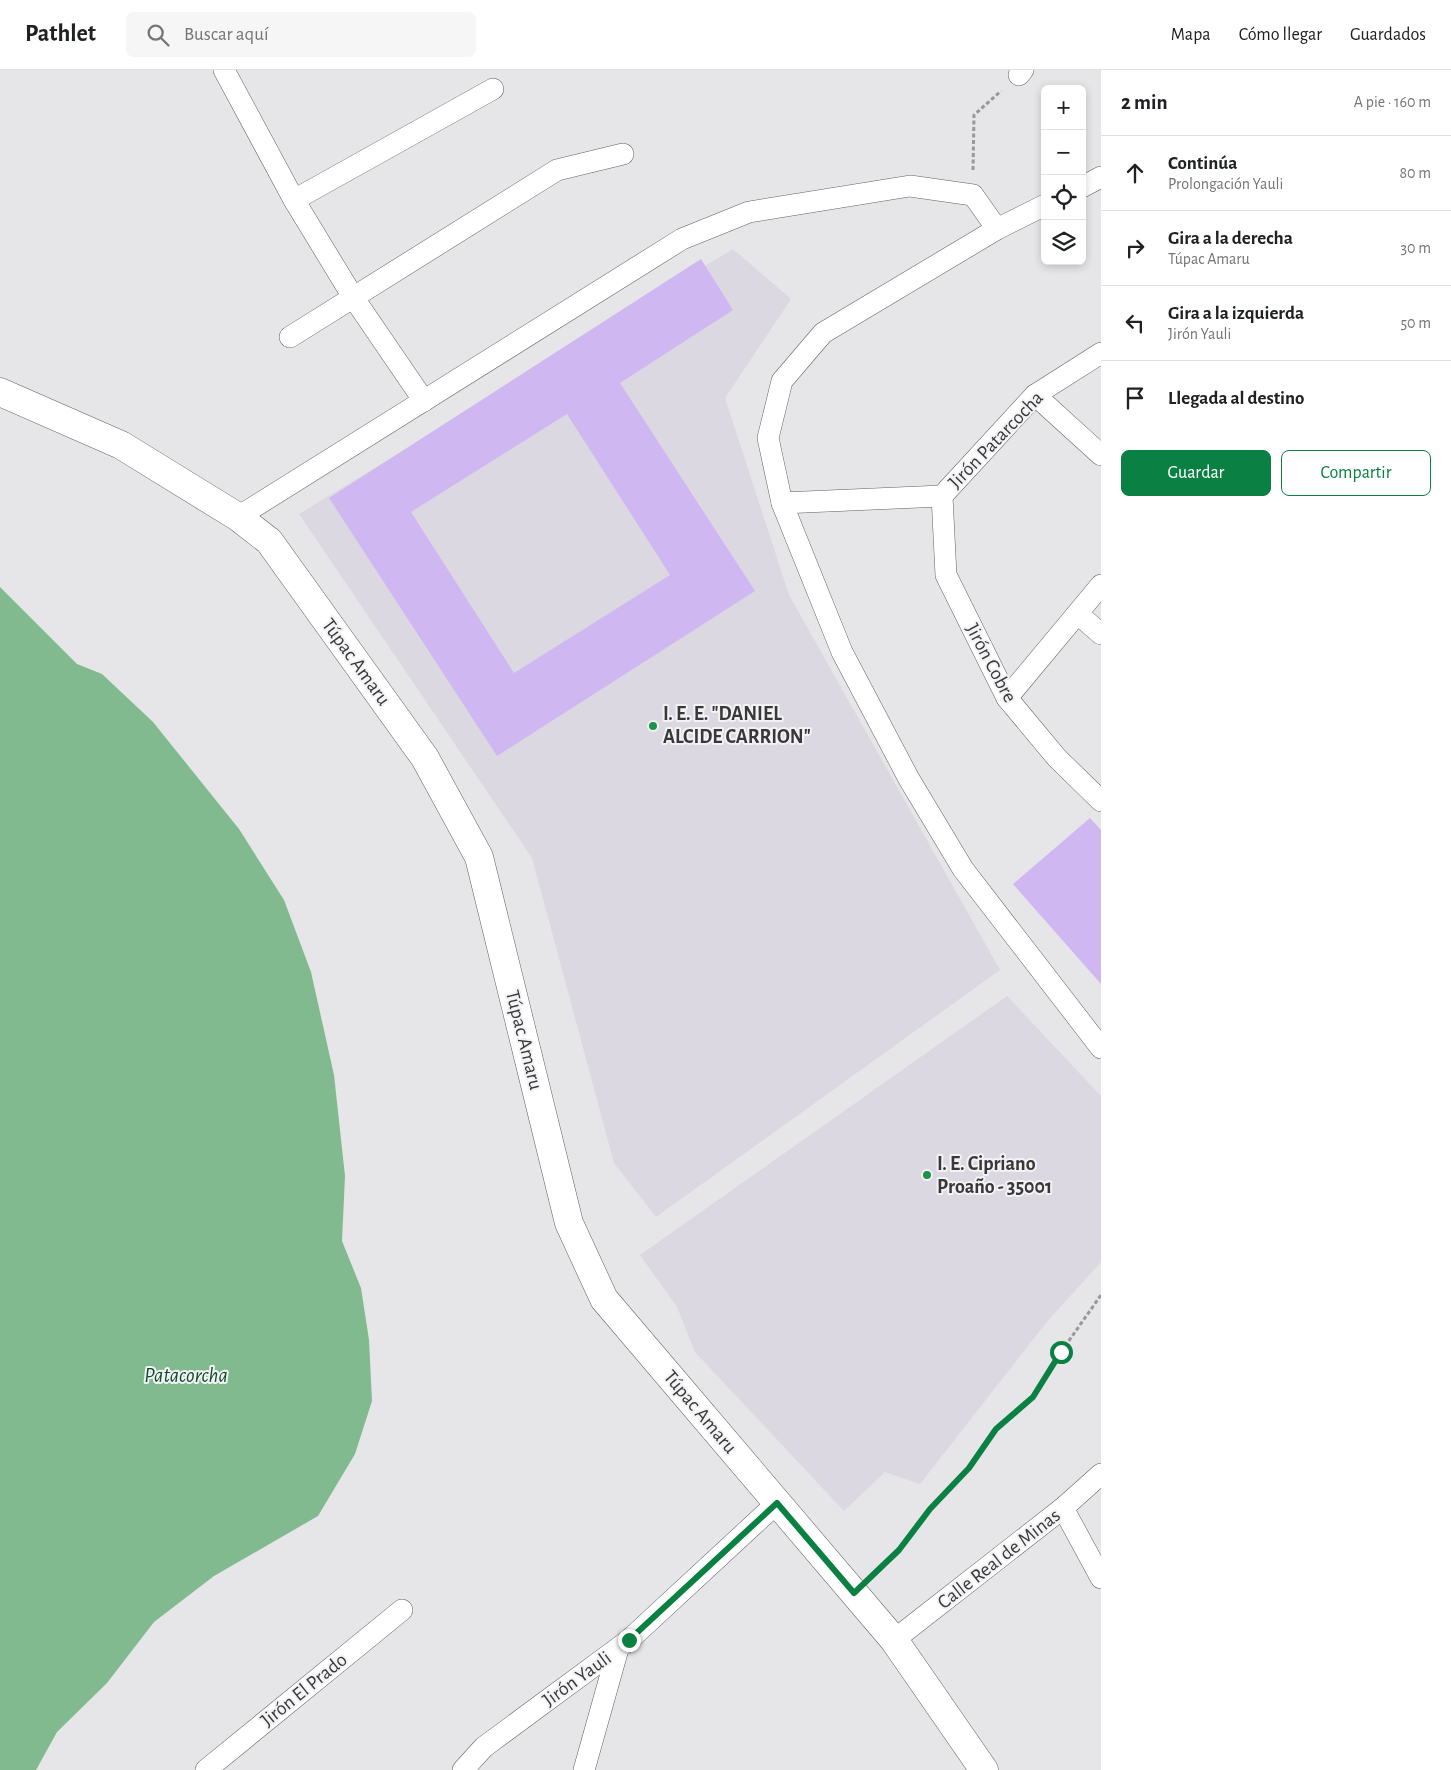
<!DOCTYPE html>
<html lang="es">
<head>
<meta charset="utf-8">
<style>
  body { margin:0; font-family:"Alegreya Sans",sans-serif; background:#f6f6f6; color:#202124 }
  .controls { position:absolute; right:15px; top:15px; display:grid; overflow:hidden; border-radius:8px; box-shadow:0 2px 8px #0003 }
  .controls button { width:45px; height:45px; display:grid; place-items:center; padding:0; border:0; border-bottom:1px solid #e0e0e0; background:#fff; color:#202124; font:25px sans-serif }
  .stop { position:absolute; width:15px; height:15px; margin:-11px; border:4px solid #0b8043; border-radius:50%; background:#fff }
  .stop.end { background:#0b8043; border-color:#fff; box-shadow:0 1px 5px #0008 }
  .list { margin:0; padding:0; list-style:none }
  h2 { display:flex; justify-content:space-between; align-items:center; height:65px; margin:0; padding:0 20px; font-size:21px }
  h2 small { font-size:16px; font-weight:400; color:#757577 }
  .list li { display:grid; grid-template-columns:32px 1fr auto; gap:15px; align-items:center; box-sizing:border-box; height:75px; padding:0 20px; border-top:1px solid #e0e0e0 }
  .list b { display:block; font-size:19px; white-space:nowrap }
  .list p { margin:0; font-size:16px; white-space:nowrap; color:#757577 }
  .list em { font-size:16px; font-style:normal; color:#757577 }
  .actions { display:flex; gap:10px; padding:15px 20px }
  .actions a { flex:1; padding:11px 0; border:1px solid #0b8043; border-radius:8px; text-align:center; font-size:18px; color:#0b8043 }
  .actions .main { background:#0b8043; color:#fff }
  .icon { flex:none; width:28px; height:28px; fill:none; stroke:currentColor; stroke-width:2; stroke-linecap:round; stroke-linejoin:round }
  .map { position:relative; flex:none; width:1101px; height:1700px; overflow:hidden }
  header { display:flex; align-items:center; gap:30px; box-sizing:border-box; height:70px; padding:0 25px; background:#fff; border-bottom:1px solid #e0e0e0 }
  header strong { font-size:24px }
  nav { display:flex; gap:28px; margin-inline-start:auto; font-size:18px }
  .search { width:350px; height:45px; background:#f6f6f6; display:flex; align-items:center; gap:12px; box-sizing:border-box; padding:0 18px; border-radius:8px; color:#757577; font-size:19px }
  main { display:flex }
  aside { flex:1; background:#fff }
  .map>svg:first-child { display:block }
</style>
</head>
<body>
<header>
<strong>Pathlet</strong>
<div class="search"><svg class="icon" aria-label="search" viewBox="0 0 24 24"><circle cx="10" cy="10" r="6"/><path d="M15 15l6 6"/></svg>Buscar aquí</div>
<nav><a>Mapa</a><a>Cómo llegar</a><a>Guardados</a></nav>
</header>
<main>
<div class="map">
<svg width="1101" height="1700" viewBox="0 0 1101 1700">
  <rect width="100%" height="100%" fill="#e6e5e8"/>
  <g fill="#dcd8e2">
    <polygon points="733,179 791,229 725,328 789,525 1000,900 656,1147 614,1093 532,788 299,444"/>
    <polygon points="1007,926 1101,1026 1101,1192 1046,1253 920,1414 885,1402 844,1441 695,1282 677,1237 640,1185"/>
  </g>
  <polygon fill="#82ba90" points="0,517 77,594 102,604 153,652 239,759 284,830 311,902 334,1005 345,1106 342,1171 361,1218 369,1270 372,1331 355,1384 318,1446 214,1506 154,1552 107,1613 57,1662 36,1700 0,1700"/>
  <g fill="#cfb7f2" fill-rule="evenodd">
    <path d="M 701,189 L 733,240 L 620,313 L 755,521 L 497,686 L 329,428 ZM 567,344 L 670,505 L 514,603 L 411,442 Z"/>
    <polygon points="1090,748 1101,760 1101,914 1013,814"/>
  </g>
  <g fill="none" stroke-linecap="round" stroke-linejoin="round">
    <defs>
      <g id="street">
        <polyline points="224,0 294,130 353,227 424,331"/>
        <polyline points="1019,5 1023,0"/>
        <polyline points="1082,117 1101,107"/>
        <polyline points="294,130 493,19"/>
        <polyline points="1045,135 997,159 823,263 782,311 768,368 782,433 842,582 909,709 963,799 1101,978"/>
        <polyline points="290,267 557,100 623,84"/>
        <polyline points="1035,325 1101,385"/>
        <polyline points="942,426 946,505 1007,628 1057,688 1101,731"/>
        <polyline points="942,426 1035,325 1101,283"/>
        <polyline points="782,433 942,426"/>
        <polyline points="238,447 682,169 749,142 910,116 973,125 997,159"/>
        <polyline points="1078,544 1101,564"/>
        <polyline points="1007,628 1101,515"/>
        <polyline points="1063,1438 1101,1508"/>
        <polyline points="894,1570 1063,1438 1101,1404"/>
        <polyline points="206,1700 402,1540"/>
        <polyline points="463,1700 484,1677 629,1570 777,1433"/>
        <polyline points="584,1700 618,1579"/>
      </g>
      <polyline id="secondary" points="0,322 121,375 238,447 269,471 425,688 479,787 569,1153 604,1229 894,1570 984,1700"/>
    </defs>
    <use href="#street" stroke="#626164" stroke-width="22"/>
    <use href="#secondary" stroke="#626164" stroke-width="29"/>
    <g stroke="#989799" stroke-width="3" stroke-dasharray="4 2.5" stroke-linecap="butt">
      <polyline points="973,100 974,45 1001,21"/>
      <polyline points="874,1504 899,1480 930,1439 969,1398 996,1359 1033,1327 1061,1282 1101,1225"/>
    </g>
    <use href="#street" stroke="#fff" stroke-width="21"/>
    <use href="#secondary" stroke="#fff" stroke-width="28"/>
  </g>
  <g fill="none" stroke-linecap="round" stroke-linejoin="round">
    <polyline stroke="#0b8043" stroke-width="6" points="629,1570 777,1433 854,1523 899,1480 930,1439 969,1398 996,1359 1033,1327 1061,1282"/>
  </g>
  <g fill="#1d924d" stroke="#f3f2f5" stroke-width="2">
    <circle cx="653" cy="656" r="5"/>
    <circle cx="927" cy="1105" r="5"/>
  </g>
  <g text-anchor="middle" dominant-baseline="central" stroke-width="4" stroke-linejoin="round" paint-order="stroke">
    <g font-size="20" fill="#383839" stroke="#f3f2f5">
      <text transform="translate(996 370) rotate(-46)">Jirón Patarcocha</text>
      <text transform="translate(356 592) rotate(54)">Túpac Amaru</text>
      <text transform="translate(991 593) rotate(62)">Jirón Cobre</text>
      <text transform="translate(524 970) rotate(76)">Túpac Amaru</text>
      <text transform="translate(700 1342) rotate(50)">Túpac Amaru</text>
      <text transform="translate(999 1489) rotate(-38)">Calle Real de Minas</text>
      <text transform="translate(577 1609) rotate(-36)">Jirón Yauli</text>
      <text transform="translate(304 1620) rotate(-39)">Jirón El Prado</text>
    </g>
    <g font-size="20" font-weight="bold" fill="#383839" stroke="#f3f2f5" text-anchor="start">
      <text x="663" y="644">I. E. E. "DANIEL<tspan x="663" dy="23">ALCIDE CARRION"</tspan></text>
      <text x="937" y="1094">I. E. Cipriano<tspan x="937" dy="23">Proaño - 35001</tspan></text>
    </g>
    <g font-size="21" font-style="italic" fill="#0b4d26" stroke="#f3f2f5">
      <text x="186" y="1305">Patacorcha</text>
    </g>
  </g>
</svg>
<div class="controls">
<button>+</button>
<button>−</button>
<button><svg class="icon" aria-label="locate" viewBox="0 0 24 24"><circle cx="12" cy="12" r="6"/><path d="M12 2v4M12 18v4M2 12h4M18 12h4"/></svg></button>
<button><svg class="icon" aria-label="layers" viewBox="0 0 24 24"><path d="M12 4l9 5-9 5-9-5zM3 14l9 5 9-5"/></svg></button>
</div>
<div class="stop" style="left:1061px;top:1282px"></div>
<div class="stop end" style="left:629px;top:1570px"></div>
</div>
<aside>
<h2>2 min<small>A pie · 160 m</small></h2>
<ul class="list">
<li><svg class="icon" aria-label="ahead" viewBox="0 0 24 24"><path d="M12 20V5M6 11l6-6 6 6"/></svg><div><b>Continúa</b><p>Prolongación Yauli</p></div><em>80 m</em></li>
<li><svg class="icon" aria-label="right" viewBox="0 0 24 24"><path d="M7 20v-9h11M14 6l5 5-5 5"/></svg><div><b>Gira a la derecha</b><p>Túpac Amaru</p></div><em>30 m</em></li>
<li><svg class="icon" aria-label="left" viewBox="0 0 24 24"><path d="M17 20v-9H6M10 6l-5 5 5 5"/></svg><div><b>Gira a la izquierda</b><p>Jirón Yauli</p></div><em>50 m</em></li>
<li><svg class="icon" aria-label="arrive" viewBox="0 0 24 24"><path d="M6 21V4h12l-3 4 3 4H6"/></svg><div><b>Llegada al destino</b></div></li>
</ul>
<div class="actions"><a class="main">Guardar</a><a>Compartir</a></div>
</aside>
</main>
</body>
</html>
